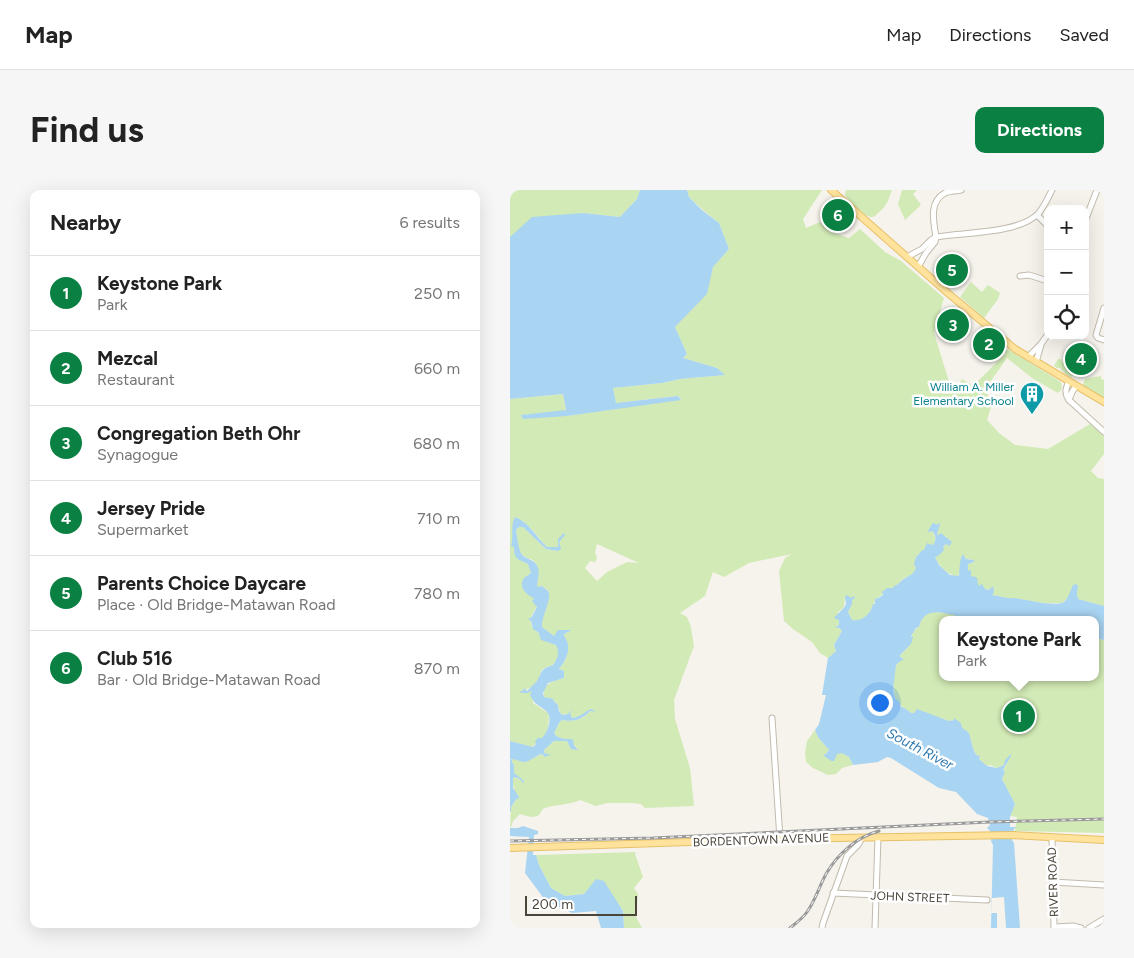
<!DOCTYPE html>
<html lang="en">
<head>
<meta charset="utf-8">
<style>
  body { margin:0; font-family:Figtree,sans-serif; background:#f6f6f6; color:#222 }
  .controls { position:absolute; right:15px; top:15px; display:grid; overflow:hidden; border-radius:10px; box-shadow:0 5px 20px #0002 }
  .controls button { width:45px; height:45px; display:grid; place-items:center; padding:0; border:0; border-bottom:1px solid #e0e0e0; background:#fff; color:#222; font:25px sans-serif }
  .scale { position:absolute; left:15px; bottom:12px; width:112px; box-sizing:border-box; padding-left:5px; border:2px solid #4b4439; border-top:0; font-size:14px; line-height:18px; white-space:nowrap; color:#4b4439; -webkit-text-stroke:4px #fff; paint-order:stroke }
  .you { position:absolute; left:369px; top:512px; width:18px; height:18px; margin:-12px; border:4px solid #fff; border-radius:50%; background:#1a73e8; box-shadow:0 0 0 8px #1a73e833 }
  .badge { display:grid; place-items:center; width:32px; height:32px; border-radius:50%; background:#0b8043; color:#fff; font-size:16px; font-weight:700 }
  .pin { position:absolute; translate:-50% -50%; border:2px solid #fff; box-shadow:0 1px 5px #0006 }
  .popup { position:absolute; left:429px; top:426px; width:160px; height:65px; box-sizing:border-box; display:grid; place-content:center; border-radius:10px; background:#fff; filter:drop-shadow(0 1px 4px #0005); font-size:16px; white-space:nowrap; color:#767676 }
  .popup b { font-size:19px; color:#222 }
  .popup::after { content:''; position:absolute; left:50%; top:100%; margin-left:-10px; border:10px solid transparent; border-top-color:#fff }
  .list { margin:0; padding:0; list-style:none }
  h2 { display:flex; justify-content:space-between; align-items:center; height:65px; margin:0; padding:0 20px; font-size:21px }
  h2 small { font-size:16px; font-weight:400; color:#767676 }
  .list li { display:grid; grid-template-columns:32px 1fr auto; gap:15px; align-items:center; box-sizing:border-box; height:75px; padding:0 20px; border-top:1px solid #e0e0e0 }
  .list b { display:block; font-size:19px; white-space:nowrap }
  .list p { margin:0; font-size:16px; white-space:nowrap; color:#767676 }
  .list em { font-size:16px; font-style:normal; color:#767676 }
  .icon { flex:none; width:28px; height:28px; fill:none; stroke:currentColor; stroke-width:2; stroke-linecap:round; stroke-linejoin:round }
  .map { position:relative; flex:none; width:594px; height:738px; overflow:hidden; border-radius:10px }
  header { display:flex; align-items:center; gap:30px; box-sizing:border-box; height:70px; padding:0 25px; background:#fff; border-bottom:1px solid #e0e0e0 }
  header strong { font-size:24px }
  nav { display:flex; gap:28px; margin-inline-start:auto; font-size:18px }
  .intro { display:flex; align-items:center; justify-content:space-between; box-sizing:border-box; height:120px; padding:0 30px }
  h1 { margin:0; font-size:35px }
  .button { padding:12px 22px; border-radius:10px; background:#0b8043; color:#fff; font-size:18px; font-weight:700 }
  main { display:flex; gap:30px; padding:0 30px }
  aside { flex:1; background:#fff; border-radius:10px; box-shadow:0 5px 20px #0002 }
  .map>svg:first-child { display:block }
</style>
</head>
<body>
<header>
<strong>Map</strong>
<nav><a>Map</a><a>Directions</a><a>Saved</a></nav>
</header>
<div class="intro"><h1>Find us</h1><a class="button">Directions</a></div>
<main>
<aside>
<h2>Nearby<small>6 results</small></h2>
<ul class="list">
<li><span class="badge">1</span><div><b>Keystone Park</b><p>Park</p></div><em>250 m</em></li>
<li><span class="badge">2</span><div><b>Mezcal</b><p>Restaurant</p></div><em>660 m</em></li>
<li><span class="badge">3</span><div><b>Congregation Beth Ohr</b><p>Synagogue</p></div><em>680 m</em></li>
<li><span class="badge">4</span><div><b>Jersey Pride</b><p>Supermarket</p></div><em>710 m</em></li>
<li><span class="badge">5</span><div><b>Parents Choice Daycare</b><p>Place · Old Bridge-Matawan Road</p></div><em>780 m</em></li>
<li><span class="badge">6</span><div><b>Club 516</b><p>Bar · Old Bridge-Matawan Road</p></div><em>870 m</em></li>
</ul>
</aside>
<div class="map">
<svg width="594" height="738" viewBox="0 0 594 738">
  <rect width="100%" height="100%" fill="#f6f3ec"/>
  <g fill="#d2eab5" fill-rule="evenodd">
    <polygon points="0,0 130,0 127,9 110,27 73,23 0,47"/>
    <path d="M 177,0 L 312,0 L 293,29 L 296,38 L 310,32 L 320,42 L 339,48 L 350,39 L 375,62 L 391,71 L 434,108 L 424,143 L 441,198 L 447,199 L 452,189 L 463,196 L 496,163 L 494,162 L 496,160 L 499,160 L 551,192 L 552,199 L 548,203 L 522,188 L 497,168 L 476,198 L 481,217 L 477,230 L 489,243 L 505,255 L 538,259 L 580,234 L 594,246 L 594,264 L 581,281 L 588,288 L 594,289 L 594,416 L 568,409 L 566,403 L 568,396 L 553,413 L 550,413 C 536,414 524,412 510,409 C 506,408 502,408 498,408 C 493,407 487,406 482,405 L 480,400 L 475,399 L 470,396 L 469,396 L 461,386 L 461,382 L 458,381 L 458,374 L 464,372 L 460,369 L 456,369 L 454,365 L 452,366 L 450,381 L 448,387 C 437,384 429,376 425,367 L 436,354 L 436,346 C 433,345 429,346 427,344 L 427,335 L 422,340 L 426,349 L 424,354 C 415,361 401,364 406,379 C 404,385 400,385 395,388 C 391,390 389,394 386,396 C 380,400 371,404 366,410 C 360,419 358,434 342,430 L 338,422 L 342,414 L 341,408 L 337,406 L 335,407 C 334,416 336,417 328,422 L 329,435 L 326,436 L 332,441 L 324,455 L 326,461 L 318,468 L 310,463 L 302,452 L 283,439 L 274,431 L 269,381 L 275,368 L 282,364 L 239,373 L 214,387 L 203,382 L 195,406 L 170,423 L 177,427 L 181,437 L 184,456 L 164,510 L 165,529 L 180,578 L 184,616 L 135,618 L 131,614 L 122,613 L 97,613 L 86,616 L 70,610 C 61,615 39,615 33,619 C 31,621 30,624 28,626 L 21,627 L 10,624 L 3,631 L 1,637 L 0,638 L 1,617 L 6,610 L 3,594 L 3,588 C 8,587 10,590 14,593 L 4,583 L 4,576 L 1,568 L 13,572 L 32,564 L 35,567 L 39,564 L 35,564 L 34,560 L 44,551 L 57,551 L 60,557 L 68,559 C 65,556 62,552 58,550 C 53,547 49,550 44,543 L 49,533 L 52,530 C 63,532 73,530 80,521 L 86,522 L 78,521 L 72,526 L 62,528 L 60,523 L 62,520 L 58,524 L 52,525 C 47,519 51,525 49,518 C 47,510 40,509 34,508 C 32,492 43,492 54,488 L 54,481 L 49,479 C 63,462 55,461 54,444 L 59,442 L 60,440 L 52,441 L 44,446 L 32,437 C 31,426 42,409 38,401 C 37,399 34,398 32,396 L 30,396 L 27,398 C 27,391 29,381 26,374 C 24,369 18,369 14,366 C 6,361 7,348 6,340 L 9,337 L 13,337 L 36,359 L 48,361 L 49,352 L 54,344 L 48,349 L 48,357 L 37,357 C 27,347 19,332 5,327 L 4,362 L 12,371 L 18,374 L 20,379 L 24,409 L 27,417 C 4,446 51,445 49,464 C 48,468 45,472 43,475 C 40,476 35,477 32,480 C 31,482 30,486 29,488 C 25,496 18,500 10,501 L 23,500 L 23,513 L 38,523 L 39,528 L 38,537 L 34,547 L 22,557 L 0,551 L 0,209 L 53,204 L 56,221 L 12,225 L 57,226 L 171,209 L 168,206 L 106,213 L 103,198 L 152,193 L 170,189 L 214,185 L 207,178 L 173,168 L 177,164 L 165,137 L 196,104 L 203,77 L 219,59 L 209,33 L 193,20 L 179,7 ZM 87,354 L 129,373 L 117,372 L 97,382 L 87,391 L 75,378 L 80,371 L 85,372 L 87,368 L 85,362 Z"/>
    <path d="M 336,0 L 382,0 C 378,11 377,16 368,23 C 366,25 365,27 361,27 C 355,27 336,10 335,4 C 335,3 336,1 336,0 Z"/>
    <polygon points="392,0 407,0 403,4 411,15 395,30 388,14"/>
    <polygon points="461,92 472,102 478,95 490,103 488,109 474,128 450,107"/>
    <path d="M 548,169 L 550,169 C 553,175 564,178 570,179 L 570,181 L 561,187 L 554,183 L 553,181 L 552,181 L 550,178 L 547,178 L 544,176 Z"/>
    <polygon points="591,186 591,189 594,190 594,208 573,195 575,189"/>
    <path d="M 420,422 C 430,422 445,422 453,430 L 433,430 L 433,487 L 585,487 L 585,448 L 594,450 L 594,643 L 505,641 L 507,627 L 500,626 L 505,614 L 492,589 L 495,582 L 493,581 L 501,565 L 494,575 L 487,578 L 480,575 L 477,576 L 469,569 L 470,566 L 466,565 L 463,558 L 459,543 L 453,539 L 444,530 L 439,531 L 407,520 L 404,523 L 401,523 C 396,519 390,516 386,510 C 382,503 383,481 387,474 C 389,472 391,470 393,468 L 391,468 L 390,465 L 401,454 C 401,448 402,440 409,437 C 410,430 414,425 420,422 Z"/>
    <polygon points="305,540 308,547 319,560 316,564 313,565 327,564 332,562 339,567 343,575 332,578 326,584 318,585 303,578 296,572 295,563 297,551"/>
    <polygon points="126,662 125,664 133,687 124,698 128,704 126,727 132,738 114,738 113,720 86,690 74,704 55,706 41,698 29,675 26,665"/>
  </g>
  <g fill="#a9d4f2">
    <polygon points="130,0 177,0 179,7 192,20 209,33 219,59 203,77 197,104 165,137 177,164 173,168 207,178 215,185 170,189 152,193 103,198 106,213 168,206 171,210 57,226 13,229 11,225 56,220 53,204 0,209 0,47 22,27 73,23 110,27 127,9"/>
    <path d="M 5,327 C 19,332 26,347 37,357 L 48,357 L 48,349 L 54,343 L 55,345 L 49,352 L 51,359 L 48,361 L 36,359 L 13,337 L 9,337 L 6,340 C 7,345 8,358 11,363 C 15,370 25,368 28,378 C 30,384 27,391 27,397 L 32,396 C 34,398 36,399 38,401 C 43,408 31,427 32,437 L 44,446 L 48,440 L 61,440 L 60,441 L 54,444 C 54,447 56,449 57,451 C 61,461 55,472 49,479 L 54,481 L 54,488 L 38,493 L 33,503 L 34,507 L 44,509 L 43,510 L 48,515 L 49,521 L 52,525 L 58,524 L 63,518 L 60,523 L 62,528 C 71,527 74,522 81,519 L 86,522 L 80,521 C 72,530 63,532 52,530 L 49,533 L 44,543 C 47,549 56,549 62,549 L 63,550 L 64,555 L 68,560 L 61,559 L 57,551 L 44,551 L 34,560 L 35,564 L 41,564 L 35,567 L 32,564 C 26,565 18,573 14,572 C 10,572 6,569 1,569 L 4,576 L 4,583 L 13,590 L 14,592 L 14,593 C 10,591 9,586 3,588 L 3,598 L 9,607 L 8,610 L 7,608 L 1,617 L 1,621 L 0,622 L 0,551 L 23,557 L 26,554 L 25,551 L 28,548 L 32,548 C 37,543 43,529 37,522 C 29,514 26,517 20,505 L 22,500 L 18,503 L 11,503 L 10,501 L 13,501 L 14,498 L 17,501 L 27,491 L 32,481 L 35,478 L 43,475 C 48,468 50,463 46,455 L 31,450 L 29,444 L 29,443 L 23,439 L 21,431 L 18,429 L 19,428 L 21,428 L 27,417 L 22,411 L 24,408 C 16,405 8,397 14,388 C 16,386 19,385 21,383 L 18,374 C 8,369 4,370 4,357 L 1,356 C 4,346 0,336 5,327 Z"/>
    <path d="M 424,333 L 427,335 L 429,333 L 430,334 L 427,344 L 428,345 L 431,343 L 442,352 L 439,356 L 436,354 L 433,357 L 434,360 L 428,366 L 425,367 L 429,375 L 440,385 L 449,386 C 450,379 449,370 453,364 L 456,369 L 464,370 L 464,372 L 458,374 L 458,381 L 461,380 L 461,386 L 466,387 L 468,390 L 467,391 L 469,396 L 472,394 L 475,399 L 479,400 L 483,396 L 484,402 L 482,405 C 488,406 493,407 498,408 C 502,408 507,408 510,409 C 518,410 547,417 554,412 C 558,409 561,399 563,395 L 566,394 L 568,396 L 567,403 L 568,409 L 594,416 L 594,450 L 585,448 L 585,430 L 453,430 C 449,426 443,425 438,424 C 424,420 412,422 409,437 L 406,438 L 401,446 L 403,447 L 401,454 L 390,465 L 391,468 L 394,469 L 389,472 L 386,475 L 383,500 L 385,508 L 390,513 L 390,516 L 396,519 L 401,523 L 404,523 L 407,519 L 439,531 L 444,530 L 444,528 L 451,533 C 451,539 455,539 459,543 L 463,558 L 466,565 L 470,566 L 469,569 L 477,576 L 487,578 L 494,575 L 495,570 L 501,564 L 501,566 L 493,580 L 495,582 L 492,589 L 505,614 L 500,627 L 500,637 L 506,637 L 502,642 L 502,650 L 504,653 L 510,738 L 481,738 L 483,655 L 481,651 L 481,642 L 477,638 L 480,635 L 478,628 L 467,624 L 446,602 L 429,598 L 381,568 L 377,567 L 368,572 L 343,575 L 339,567 L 332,563 L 327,564 L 324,571 L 321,571 L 313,565 L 316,564 L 319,560 L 308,547 L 305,540 L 309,534 L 316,505 L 312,505 L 318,468 L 326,461 L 324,455 L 332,441 L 329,438 L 325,437 L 329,435 L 329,430 L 324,428 C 327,424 335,418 336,414 C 336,412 335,410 335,407 L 337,405 L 341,408 L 344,406 L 345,408 L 342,410 L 342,414 L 338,422 L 342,430 C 352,432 361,424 363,414 L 365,414 L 365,409 L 368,408 L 373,405 L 372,402 L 377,398 L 383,398 L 384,396 C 389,395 389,392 394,389 C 400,385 403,385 406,378 L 404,374 L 406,367 L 409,364 L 411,361 L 414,360 L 417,353 L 421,355 L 422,354 L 423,355 C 427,350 426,345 422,341 L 419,342 L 418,341 L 422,334 Z"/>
    <polygon points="13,636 28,641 28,644 24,645 23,665 26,665 29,675 41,698 55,706 74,704 86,689 94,691 113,721 114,738 91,738 86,721 62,723 35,710 15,683 19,647 0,646 0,638 8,638"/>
  </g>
  <polygon fill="#f6f3ec" points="494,707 496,738 487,738 487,723 481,723 482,708"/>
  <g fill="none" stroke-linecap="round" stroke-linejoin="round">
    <defs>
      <g id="minor">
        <polyline points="527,25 538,36"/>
        <polyline points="575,31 587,0"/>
        <path d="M 426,47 C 424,33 418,12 435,3 C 439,1 446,1 451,0"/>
        <path d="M 397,67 L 412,59 L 421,50 L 426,47 C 455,42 507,44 528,24 C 534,17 538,8 542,0"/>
        <polyline points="408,77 416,63 425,52 426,47"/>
        <polyline points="510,86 519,85 538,91"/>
        <polyline points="594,118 586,145 588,148 594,150"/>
        <polyline points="518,167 531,154 538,144"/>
        <polyline points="526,172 531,155"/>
        <path d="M 559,191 C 556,198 554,203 559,210 L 594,242"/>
        <polyline points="559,210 562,202 566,196"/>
        <polyline points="262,528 270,649"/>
        <polyline points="542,647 544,738"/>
        <polyline points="543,692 594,695"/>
        <polyline points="323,703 477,710"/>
        <polyline points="545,737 563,736 571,738"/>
        <polyline points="312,738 313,733 337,666 348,655 352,648"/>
        <polyline points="365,738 368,647"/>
        <polyline points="579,738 594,729"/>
      </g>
      <g id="major">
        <polyline points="321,0 439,104 505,159 594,212"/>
        <polyline points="0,658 270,649 503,645 594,650"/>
      </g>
    </defs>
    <use href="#minor" stroke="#c2bbae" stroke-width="7"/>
    <use href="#major" stroke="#e6c16a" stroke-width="8"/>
    <use href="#minor" stroke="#fff" stroke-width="5"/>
    <use href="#major" stroke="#ffe39c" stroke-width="6"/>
    <defs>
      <g id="rail">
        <polyline points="0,651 143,648 479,632 594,629"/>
        <path d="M 280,738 C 286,733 292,729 297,722 C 305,711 309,697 316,684 C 327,665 346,647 369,641"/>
      </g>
    </defs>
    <use href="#rail" stroke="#9a9a9a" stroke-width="3"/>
    <use href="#rail" stroke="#fff" stroke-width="1" stroke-dasharray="4" stroke-linecap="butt"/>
  </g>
  <defs>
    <symbol id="building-pin" viewBox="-11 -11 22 30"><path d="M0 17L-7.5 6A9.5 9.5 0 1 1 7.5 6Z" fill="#0f9aa8" stroke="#fff"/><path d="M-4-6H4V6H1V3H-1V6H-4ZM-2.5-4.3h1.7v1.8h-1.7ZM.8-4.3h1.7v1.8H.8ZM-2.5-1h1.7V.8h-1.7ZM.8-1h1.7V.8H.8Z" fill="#fff"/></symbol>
  </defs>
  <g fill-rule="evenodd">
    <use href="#building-pin" x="508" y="190" width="28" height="38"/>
  </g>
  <g text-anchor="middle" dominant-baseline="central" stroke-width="5" stroke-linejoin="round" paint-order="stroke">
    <g font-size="12" fill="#0d838f" stroke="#fff" text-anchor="end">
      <text x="504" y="197">William A. Miller<tspan x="504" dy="14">Elementary School</tspan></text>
    </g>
    <g font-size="12" fill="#4b4439" stroke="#fff">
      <text transform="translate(251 650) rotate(-2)">BORDENTOWN AVENUE</text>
      <text transform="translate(543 692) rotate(-92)">RIVER ROAD</text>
      <text transform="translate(400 707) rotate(2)">JOHN STREET</text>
    </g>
    <g font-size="14" font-style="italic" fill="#2e7ab2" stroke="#fff">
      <text transform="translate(410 559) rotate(28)">South River</text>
    </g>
  </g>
</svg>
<div class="controls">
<button>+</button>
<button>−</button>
<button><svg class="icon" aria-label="locate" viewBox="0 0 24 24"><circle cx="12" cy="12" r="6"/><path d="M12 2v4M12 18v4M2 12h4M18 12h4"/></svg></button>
</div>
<div class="scale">200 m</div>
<div class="you"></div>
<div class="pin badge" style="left:509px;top:526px">1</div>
<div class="popup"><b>Keystone Park</b>Park</div>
<div class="pin badge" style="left:479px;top:154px">2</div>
<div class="pin badge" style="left:443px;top:135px">3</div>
<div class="pin badge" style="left:571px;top:169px">4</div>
<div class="pin badge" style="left:442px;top:80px">5</div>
<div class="pin badge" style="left:328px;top:25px">6</div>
</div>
</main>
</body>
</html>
